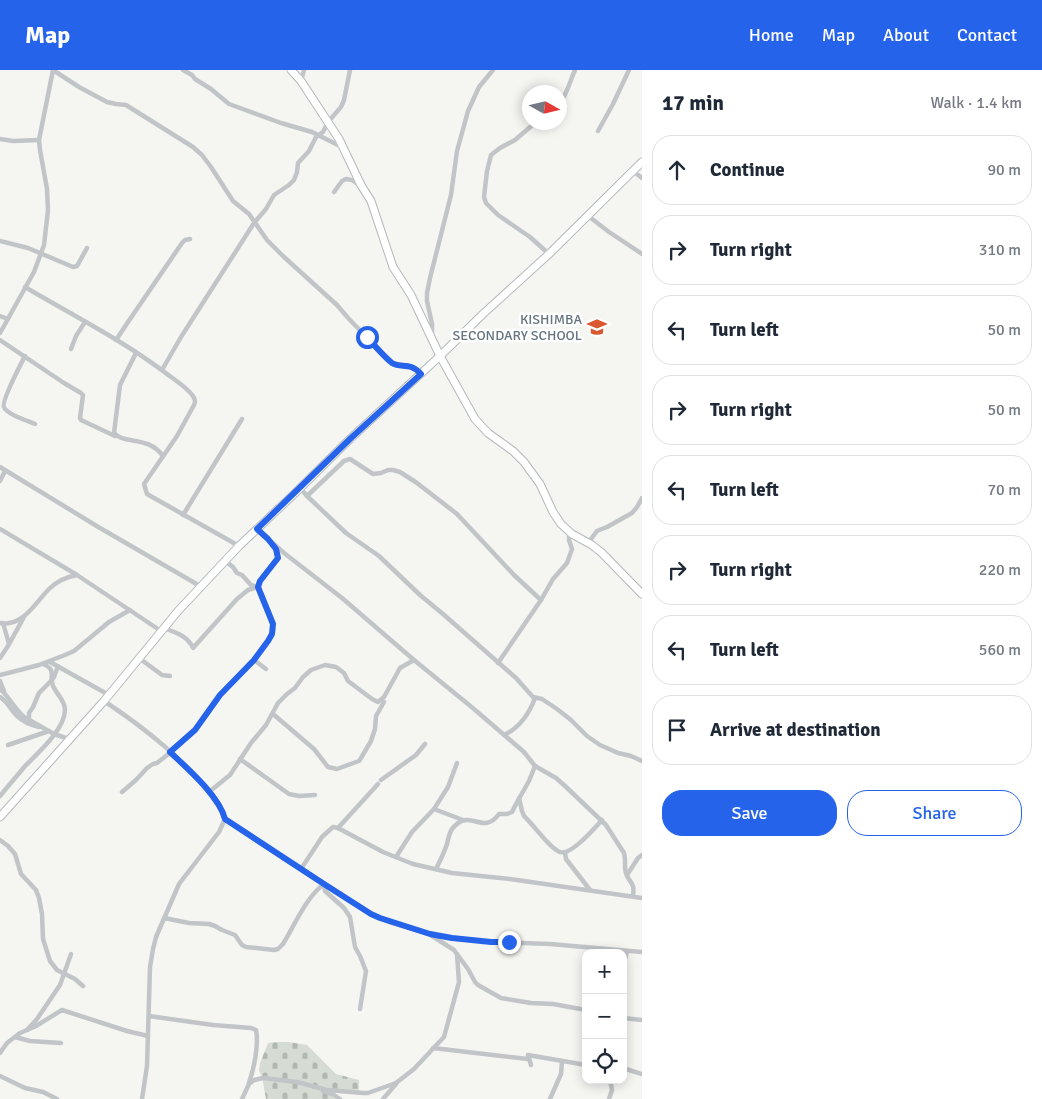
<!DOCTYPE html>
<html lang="en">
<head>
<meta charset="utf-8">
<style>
  body { margin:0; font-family:Signika,sans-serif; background:#f6f6f7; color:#1f2937 }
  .controls { position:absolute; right:15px; bottom:15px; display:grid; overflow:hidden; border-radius:10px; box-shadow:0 2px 12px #0003 }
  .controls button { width:45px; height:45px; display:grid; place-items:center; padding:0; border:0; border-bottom:1px solid #e0e1e3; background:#fff; color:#1f2937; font:25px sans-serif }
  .compass { position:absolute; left:522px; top:15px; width:45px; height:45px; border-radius:50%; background:#fff; box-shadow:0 2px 12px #0003; rotate:98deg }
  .stop { position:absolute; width:15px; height:15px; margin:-11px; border:4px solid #2563eb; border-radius:50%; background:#fff }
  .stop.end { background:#2563eb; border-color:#fff; box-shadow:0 1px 5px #0008 }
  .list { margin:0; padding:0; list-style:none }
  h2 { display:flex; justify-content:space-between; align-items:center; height:65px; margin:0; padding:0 20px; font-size:21px }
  h2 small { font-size:16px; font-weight:400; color:#747a83 }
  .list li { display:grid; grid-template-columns:32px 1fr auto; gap:15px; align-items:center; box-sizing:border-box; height:70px; margin:0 10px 10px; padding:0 10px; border:1px solid #e0e1e3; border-radius:20px }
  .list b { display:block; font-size:19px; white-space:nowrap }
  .list em { font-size:16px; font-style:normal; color:#747a83 }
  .actions { display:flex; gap:10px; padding:15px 20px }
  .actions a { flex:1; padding:11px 0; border:1px solid #2563eb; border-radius:20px; text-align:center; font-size:18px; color:#2563eb }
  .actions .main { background:#2563eb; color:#fff }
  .icon { flex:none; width:28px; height:28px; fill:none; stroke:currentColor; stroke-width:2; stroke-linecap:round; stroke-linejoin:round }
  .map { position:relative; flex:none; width:642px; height:1029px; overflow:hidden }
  header { display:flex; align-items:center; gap:30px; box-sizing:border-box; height:70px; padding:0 25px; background:#2563eb; color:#fff }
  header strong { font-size:24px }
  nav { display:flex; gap:28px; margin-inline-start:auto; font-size:18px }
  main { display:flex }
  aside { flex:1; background:#fff }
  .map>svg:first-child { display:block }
</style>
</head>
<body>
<header>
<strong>Map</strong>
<nav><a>Home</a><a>Map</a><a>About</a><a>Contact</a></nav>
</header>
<main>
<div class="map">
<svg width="642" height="1029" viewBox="0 0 642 1029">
  <defs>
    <pattern id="cemetery-stones" width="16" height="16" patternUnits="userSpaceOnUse" patternTransform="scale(1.25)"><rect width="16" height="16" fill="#d6dcd3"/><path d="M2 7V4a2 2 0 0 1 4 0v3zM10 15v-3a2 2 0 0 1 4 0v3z" fill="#b1b7b1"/></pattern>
  </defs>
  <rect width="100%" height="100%" fill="#f5f5f2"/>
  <polygon fill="url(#cemetery-stones)" points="275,972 289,972 307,975 336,1004 359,1010 359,1024 324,1021 336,1029 266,1029 262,1007 259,1001 260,993 268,973"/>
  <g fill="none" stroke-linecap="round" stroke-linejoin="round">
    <defs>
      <g id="secondary">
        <polyline points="291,0 301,11 339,69 361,115 371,131 393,197 411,225 440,286 475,349 488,363 513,381 524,392 540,414 553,442 561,454 572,464 592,475 602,483 642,524"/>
        <polyline points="0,747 104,631 178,541 239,476 292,426 351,368 440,286 484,243 549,184 642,92"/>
      </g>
    </defs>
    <use href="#secondary" stroke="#b4b8bc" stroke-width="9"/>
    <g stroke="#c1c5c8" stroke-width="4.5">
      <path d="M 53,0 L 79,17 L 107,32 L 116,34 L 126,35 L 193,77 L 202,85 L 211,97 L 233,131 L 249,144 L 267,170 L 284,187 L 337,235 L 349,249 L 391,292 C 403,298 410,292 421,304"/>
      <polyline points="183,0 192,5 195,9 211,19 229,34 281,53 312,62 342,77"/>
      <polyline points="301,11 304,0"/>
      <path d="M 560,33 C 567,24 570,11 575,0"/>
      <polyline points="536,52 515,70 500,78 491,85 487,101 484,127 486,133 498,145 530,167 549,184"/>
      <polyline points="598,61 613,34 629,0"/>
      <polyline points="0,69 13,71 39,70"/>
      <polyline points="633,101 642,108"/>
      <polyline points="334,122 342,111 346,109 352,110 359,115"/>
      <polyline points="587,145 609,162 642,184"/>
      <polyline points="0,171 28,178 73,197 77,196 87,178"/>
      <path d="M 25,217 C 74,246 126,272 171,307 C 178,312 191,321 194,328 C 196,331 195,332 194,335 L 177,366 L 144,414 L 147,424 L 239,476"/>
      <polyline points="0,246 8,249"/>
      <polyline points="0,263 34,202 44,175 48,140 47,119 40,80 39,70 53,0"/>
      <polyline points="432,266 432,254 427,231 427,223 430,208 451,125 457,81 468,41 479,17 493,0"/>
      <polyline points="0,270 64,313 81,323 83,325 80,348 81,350 115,366"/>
      <polyline points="116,270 126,255 182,173 185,170 190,169"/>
      <polyline points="71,279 76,266 85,252"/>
      <path d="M 136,283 L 120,315 L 114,363 C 124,375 148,365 163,386"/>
      <path d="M 25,286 C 21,294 1,331 4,337 C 6,344 28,351 35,354"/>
      <polyline points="162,300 181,267 254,153 266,139 274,125 289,115 294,110 297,102 298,93 309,81 316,67 323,62 328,52 341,37 344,30 350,0"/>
      <polyline points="0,397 100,458 200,516"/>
      <polyline points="0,411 5,401"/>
      <polyline points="300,418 307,426 346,463 379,486 420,525 443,544 516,608 533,627 542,629 557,639 571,650 587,666 600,675 618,683 631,686 642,691"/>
      <polyline points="307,426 344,391 350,389 373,404 381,403 388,400 393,400 400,402 417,413 457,444 514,505 541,530"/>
      <polyline points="183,445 242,349"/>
      <polyline points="0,459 77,505 161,561"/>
      <path d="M 257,459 L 284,483 L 342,528 L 414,590 L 474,639 L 524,682 L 535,696 L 556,708 L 564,715 L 606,755 L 624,783 C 626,790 624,797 626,803 C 630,815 635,811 633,826"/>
      <polyline points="588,473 597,461 607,457 632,443 637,437 642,428"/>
      <polyline points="225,491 233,497 237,503 242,505 251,515 257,517"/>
      <path d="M 0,553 C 23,557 35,533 49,519 C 57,511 66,507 77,505"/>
      <polyline points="3,553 9,574"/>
      <path d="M 163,558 C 175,562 188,566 193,578 L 237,529 L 248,520 L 258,517"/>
      <polyline points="0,588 8,576 24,547"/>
      <polyline points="139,588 162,605 170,606"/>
      <polyline points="254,590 266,599"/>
      <polyline points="50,592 109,625"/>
      <polyline points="498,593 541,530 553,509 567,493 572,479 569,470 569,462"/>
      <polyline points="0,605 39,595 65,585 74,581 109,552 130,540"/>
      <polyline points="0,611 4,621"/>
      <path d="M 0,619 C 9,627 15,639 24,647 L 54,664 L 69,669"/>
      <path d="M 0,627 C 8,632 10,639 17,646 C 23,652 30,655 39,657"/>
      <path d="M 104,631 C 142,656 191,694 216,732 C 220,737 224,743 225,749 L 219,762 L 179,814 L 156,867 L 153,879 L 150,897 L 147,996 L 142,1029"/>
      <polyline points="273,644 314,679 328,697 337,699 359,691 361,688 371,671 375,659 376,646 384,632"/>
      <polyline points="29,649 29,643 33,637 39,623 50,612 54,607 58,596"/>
      <path d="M 504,665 C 519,658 529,644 535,628"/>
      <polyline points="8,675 49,661"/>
      <polyline points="170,682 195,660 220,625 254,590 268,571 272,563 273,554 258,517 259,512 278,488 276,479 273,476"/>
      <polyline points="240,689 289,724 299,726 315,725"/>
      <polyline points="381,710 416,685 425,674"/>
      <polyline points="122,722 136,710 147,698 153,694 157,693 171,682"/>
      <polyline points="209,722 230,705 251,673 266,655 278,633 287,624 295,618 303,607 311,600 325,595 336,597 344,603 348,611 372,629 378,632 384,627 400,598 414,590"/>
      <path d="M 0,726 C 8,716 17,706 25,696 C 38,683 65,659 65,640 C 65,630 57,625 53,616 C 49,605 57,600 43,594"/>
      <path d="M 519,728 L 522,741 L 524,746 C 533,754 550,779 560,782 C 571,786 595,758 602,750"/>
      <polyline points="434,739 463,750"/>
      <polyline points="225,749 283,788 371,844 389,852 430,864 452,868 491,872 550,874 642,882"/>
      <polyline points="338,758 378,714"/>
      <polyline points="0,770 8,776 15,784 21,804 36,820 39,828 42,844 43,869 50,891 57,900 75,909 83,916"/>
      <polyline points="565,783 566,789 590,820"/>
      <polyline points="396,787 412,762 434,739 448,717 457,693"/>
      <polyline points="301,799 322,767 333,757 338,758 383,782 413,794 452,803 510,809 642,828"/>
      <path d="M 436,799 C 440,791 444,783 447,774 C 448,769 449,764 452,759 C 470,736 482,767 499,744 L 507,744 L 512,742 L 516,734 L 529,711 L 535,696"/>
      <polyline points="627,805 638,788 642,785"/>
      <path d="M 164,848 L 189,853 L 209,854 L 215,856 L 222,860 L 235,865 L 242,875 L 246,877 L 274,880 L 278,879 L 283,874 C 294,856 307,826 324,814 L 325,821 L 344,838 L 350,847 L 355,877 L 360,886 L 366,901 L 360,939"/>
      <polyline points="432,866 454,880 468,899 475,912 478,915 501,928 531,933 553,934 586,940"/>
      <polyline points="623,898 627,881"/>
      <path d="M 149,946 L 213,955 L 251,958 L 256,960 C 259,975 254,998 249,1013"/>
      <polyline points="623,948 642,950"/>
      <polyline points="27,960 36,956 62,940 127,961 148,966"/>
      <polyline points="15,967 30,971 61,973"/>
      <polyline points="433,978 528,989"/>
      <polyline points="0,983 7,973 20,963 27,960 37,949 60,915 71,884"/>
      <polyline points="531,995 528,985 586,995"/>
      <polyline points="623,998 642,1004"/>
      <polyline points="0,1006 25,1018 43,1022 57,1029"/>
      <polyline points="323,1021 334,1025 340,1029"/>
      <polyline points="242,1029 249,1014 254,1010 263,1008 297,1012 327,1020 363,1023 368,1023 396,1013 414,999 444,967 459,912 457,884"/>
      <polyline points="383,1029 396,1014"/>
      <polyline points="550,1029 561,1004 562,991"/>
      <polyline points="609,1029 612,1020 610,1010"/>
    </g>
    <use href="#secondary" stroke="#fff" stroke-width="7"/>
  </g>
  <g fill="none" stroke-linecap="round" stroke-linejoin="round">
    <path stroke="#2563eb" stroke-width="6" d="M 367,267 C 375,276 383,286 392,293 C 402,299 409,291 421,304 L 351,368 L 257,459 L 268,469 L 276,479 L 278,488 L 260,511 L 258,517 L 273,554 L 272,564 L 268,571 L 254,590 L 220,625 L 195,660 L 170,682 C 188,699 219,726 225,749 L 324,814 L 371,844 L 380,848 L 430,864 L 452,868 L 491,872 L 509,872"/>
  </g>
  <defs>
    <symbol id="school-bare" viewBox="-9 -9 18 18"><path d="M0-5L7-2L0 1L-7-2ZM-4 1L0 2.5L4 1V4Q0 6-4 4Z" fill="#d9582e" stroke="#fff" stroke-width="2.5" paint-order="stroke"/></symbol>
  </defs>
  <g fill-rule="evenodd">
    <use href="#school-bare" x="583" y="243" width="28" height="28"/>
  </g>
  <g text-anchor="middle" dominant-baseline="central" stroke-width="5" stroke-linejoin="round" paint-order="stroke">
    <g font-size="14" fill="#667581" stroke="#fff" text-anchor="end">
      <text x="582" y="249">KISHIMBA<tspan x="582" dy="16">SECONDARY SCHOOL</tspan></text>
    </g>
  </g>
</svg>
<div class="controls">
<button>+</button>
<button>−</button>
<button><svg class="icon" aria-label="locate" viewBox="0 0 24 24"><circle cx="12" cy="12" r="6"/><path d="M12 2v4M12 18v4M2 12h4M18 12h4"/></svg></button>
</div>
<svg class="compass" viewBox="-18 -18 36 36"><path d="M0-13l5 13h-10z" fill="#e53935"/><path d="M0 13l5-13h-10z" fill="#747a83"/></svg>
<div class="stop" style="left:367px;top:267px"></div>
<div class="stop end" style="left:509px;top:872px"></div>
</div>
<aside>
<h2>17 min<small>Walk · 1.4 km</small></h2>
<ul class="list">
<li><svg class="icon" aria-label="ahead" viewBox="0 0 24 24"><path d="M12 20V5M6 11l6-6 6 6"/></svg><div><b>Continue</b></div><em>90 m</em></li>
<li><svg class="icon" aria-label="right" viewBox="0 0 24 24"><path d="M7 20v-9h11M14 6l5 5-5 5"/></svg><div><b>Turn right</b></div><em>310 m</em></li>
<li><svg class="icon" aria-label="left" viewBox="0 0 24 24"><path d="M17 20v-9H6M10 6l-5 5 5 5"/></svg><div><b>Turn left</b></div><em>50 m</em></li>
<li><svg class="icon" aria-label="right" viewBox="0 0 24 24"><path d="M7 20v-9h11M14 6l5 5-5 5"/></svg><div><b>Turn right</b></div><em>50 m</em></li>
<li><svg class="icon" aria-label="left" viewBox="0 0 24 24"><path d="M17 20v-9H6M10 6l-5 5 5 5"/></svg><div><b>Turn left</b></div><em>70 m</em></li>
<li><svg class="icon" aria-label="right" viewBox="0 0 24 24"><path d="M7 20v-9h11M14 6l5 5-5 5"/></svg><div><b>Turn right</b></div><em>220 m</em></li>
<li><svg class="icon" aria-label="left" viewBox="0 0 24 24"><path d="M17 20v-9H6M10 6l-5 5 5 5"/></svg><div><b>Turn left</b></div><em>560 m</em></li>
<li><svg class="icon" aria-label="arrive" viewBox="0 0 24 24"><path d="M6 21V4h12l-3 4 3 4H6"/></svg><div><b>Arrive at destination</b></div></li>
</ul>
<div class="actions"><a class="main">Save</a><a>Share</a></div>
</aside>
</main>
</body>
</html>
